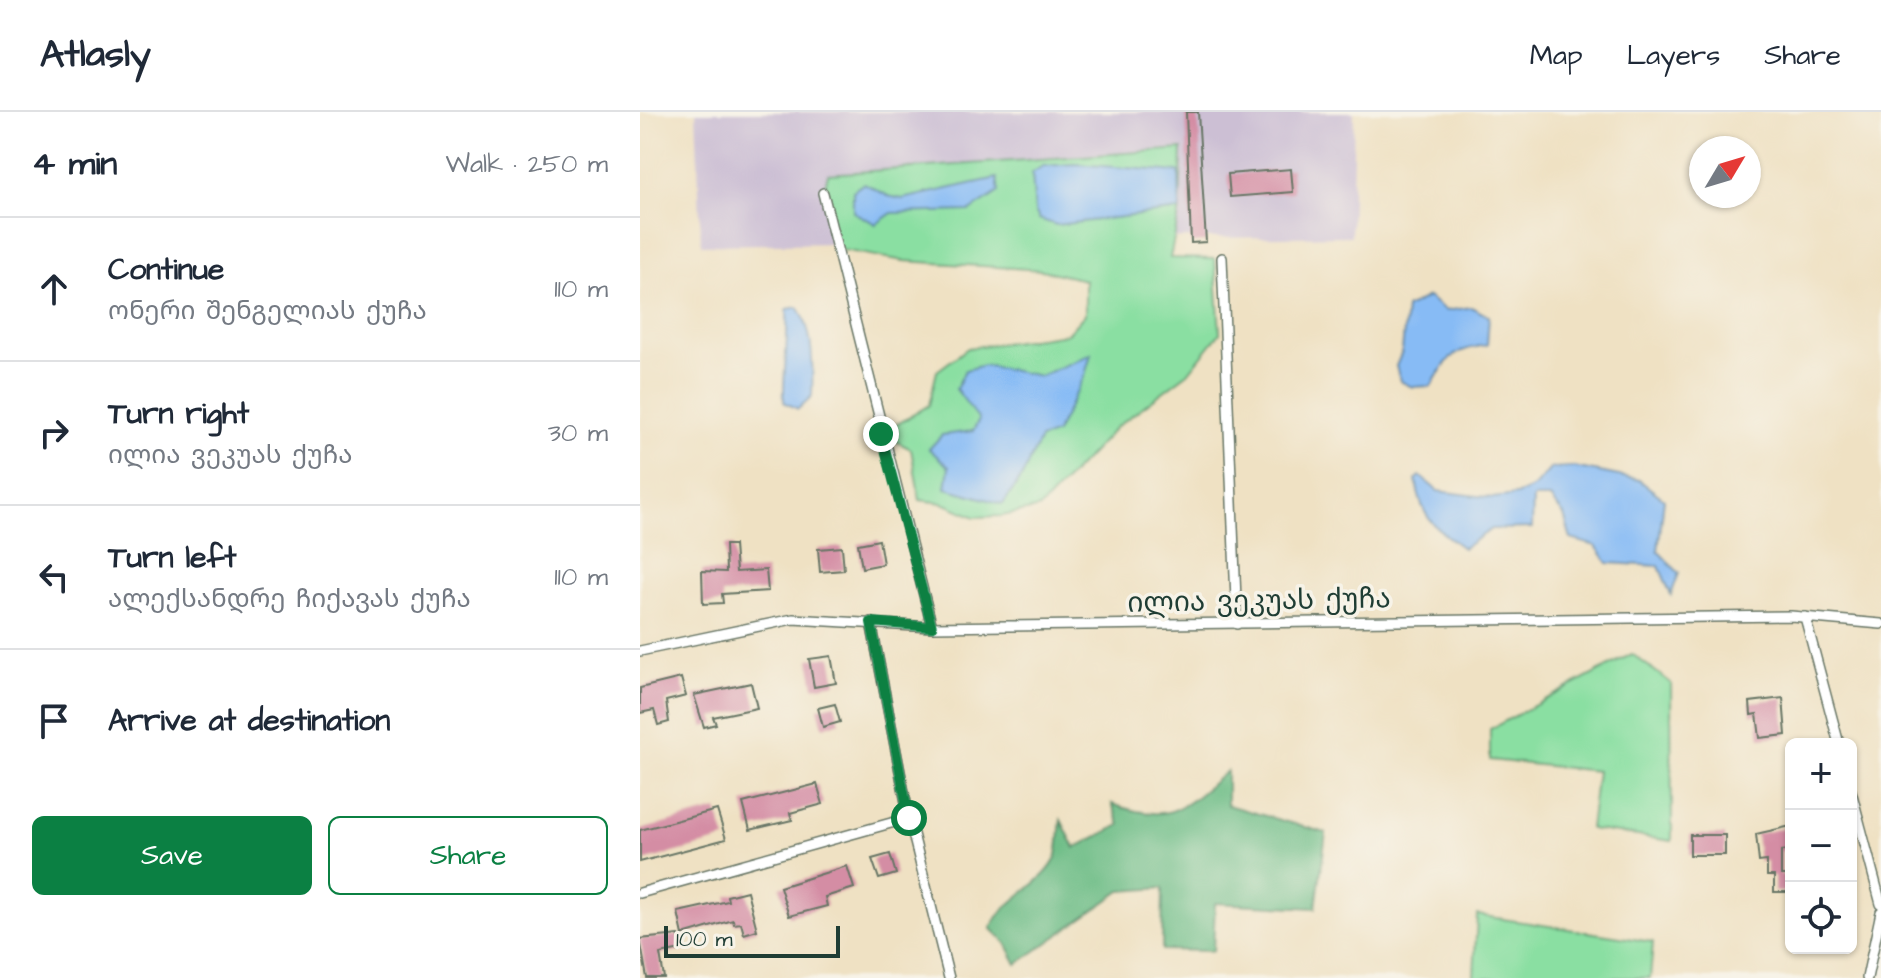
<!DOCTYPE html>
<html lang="en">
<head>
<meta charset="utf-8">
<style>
  body { margin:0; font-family:"Architects Daughter","Noto Sans Georgian",sans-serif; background:#f2f2f3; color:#1f2937 }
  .controls { position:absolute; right:24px; bottom:24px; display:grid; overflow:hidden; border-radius:12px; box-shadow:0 2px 6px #0004 }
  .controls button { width:72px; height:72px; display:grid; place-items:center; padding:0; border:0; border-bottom:2px solid #e0e1e3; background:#fff; color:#1f2937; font:40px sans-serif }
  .compass { position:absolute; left:1049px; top:24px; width:72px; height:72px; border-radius:50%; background:#fff; box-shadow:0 2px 6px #0004; rotate:52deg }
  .scale { position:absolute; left:24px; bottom:20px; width:176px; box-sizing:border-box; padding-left:8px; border:4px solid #1f3d34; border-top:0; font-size:22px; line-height:28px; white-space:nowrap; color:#1f3d34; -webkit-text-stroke:6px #f7f3e8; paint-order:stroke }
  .stop { position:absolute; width:24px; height:24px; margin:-18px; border:6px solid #0b8043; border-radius:50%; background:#fff }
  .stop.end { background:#0b8043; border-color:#fff; box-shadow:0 2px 8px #0008 }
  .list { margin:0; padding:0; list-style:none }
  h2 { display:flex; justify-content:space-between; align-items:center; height:104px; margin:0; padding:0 32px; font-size:34px }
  h2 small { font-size:26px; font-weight:400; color:#747a83 }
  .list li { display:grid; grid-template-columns:52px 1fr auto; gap:24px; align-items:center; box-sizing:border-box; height:144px; padding:0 32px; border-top:2px solid #e0e1e3 }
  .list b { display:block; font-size:30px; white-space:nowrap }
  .list p { margin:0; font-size:26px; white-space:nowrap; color:#747a83 }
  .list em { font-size:26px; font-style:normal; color:#747a83 }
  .actions { display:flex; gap:16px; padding:24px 32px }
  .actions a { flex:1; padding:18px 0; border:2px solid #0b8043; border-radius:12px; text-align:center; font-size:28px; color:#0b8043 }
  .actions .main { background:#0b8043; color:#fff }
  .icon { flex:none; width:44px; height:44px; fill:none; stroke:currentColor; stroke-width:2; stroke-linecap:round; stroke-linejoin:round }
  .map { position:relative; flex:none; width:1241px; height:866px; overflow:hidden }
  header { display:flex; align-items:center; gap:48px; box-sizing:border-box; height:112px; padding:0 40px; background:#fff; border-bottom:2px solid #e0e1e3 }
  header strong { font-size:38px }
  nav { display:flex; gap:44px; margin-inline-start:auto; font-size:28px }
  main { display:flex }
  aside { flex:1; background:#fff }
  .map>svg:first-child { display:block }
</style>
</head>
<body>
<header>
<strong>Atlasly</strong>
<nav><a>Map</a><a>Layers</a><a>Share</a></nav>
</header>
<main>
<aside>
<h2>4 min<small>Walk · 250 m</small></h2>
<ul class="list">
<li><svg class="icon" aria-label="ahead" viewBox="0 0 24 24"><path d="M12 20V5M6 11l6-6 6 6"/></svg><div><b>Continue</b><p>ონერი შენგელიას ქუჩა</p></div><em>110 m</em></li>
<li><svg class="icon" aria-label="right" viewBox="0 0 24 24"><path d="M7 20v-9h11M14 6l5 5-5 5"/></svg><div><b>Turn right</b><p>ილია ვეკუას ქუჩა</p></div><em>30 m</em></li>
<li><svg class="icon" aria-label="left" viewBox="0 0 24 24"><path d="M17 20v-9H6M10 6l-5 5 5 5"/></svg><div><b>Turn left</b><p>ალექსანდრე ჩიქავას ქუჩა</p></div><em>110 m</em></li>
<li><svg class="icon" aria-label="arrive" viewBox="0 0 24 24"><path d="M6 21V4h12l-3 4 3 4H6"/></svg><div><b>Arrive at destination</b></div></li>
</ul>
<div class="actions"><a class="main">Save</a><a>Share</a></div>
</aside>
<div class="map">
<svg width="1241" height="866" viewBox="0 0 1241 866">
  <rect width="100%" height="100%" fill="#f7f3e8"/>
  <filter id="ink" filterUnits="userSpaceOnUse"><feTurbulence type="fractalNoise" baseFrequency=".0125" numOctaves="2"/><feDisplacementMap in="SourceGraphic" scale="16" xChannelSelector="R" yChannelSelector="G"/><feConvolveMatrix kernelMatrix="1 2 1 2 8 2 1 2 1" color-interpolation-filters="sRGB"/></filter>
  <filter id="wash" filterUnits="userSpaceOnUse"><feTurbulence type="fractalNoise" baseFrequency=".006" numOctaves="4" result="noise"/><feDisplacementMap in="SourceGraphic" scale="32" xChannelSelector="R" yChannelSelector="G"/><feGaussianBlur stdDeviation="1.8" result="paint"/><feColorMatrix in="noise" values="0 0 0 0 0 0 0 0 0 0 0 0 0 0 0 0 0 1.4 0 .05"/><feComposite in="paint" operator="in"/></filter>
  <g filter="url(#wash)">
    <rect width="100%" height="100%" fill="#efe1c3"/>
    <polygon fill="#ccbfd4" points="56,0 714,0 711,124 61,133"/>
    <g fill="#8adfa2" stroke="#548e6b" stroke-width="2">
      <polygon points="542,37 540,98 530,146 575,147 580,221 548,261 475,316 400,396 362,404 335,405 303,391 280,388 271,337 241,322 289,293 297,259 328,236 427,222 445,202 445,168 402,158 264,149 196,137 183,81 188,62"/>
      <polygon points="992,542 1031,571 1032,729 950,717 957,659 850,648 850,617"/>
      <polygon points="837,803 1013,830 1010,866 834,866"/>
    </g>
    <path fill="#6fbe88" stroke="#477e5e" stroke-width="2" d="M 587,659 L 587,693 L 686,721 L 676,796 L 575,791 L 573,839 L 522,838 L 523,776 L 481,779 L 377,852 L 366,831 L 351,816 C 366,785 403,774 416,746 C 420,736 419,719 421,708 L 435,736 L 480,713 L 472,692 C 534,714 543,695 587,659 Z"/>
    <g fill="#87bbf5" stroke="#537c94" stroke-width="2">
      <polygon points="435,52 539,60 540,98 416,113 399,107 395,99 392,61 403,54"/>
      <polygon points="357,66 359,80 330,99 252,101 236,112 213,100 213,79 224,71 248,84 262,87"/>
      <path d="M 788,185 L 806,199 L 831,195 L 849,204 L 847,233 C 812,238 809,245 791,274 L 772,275 L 760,269 L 756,254 L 762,240 L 766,196 Z"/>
      <path d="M 158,195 C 174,218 173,257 172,284 L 158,297 L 144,290 C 143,258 149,229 147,197 Z"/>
      <polygon points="451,242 445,263 416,321 400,327 382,365 363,392 306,376 309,355 289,337 302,323 333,319 339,308 316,277 325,258 344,253 400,264"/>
      <path d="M 934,355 L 999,368 L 1024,387 L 1018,439 L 1039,461 L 1031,483 L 1019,454 L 968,451 L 956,434 L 931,427 L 924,403 L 910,386 L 893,386 L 892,416 L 852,417 L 823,436 C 793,414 781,406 776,368 L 780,364 L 798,379 L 853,386 L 876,383 L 894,375 L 911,356 Z"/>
    </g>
    <g id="blocks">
      <g fill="#d48da4">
        <polygon points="546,0 558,0 566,130 551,131"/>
        <polygon points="651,57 653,80 590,85 588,62"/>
        <polygon points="239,428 243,452 222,456 218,432"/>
        <polygon points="85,433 94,433 96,460 126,458 128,479 82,482 83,491 63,492 62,459 86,460"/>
        <polygon points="202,435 204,458 180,460 178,437"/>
        <polygon points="191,544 196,571 174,575 169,547"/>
        <polygon points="41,566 46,584 26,589 29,610 18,613 14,598 0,601 0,576"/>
        <polygon points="111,571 117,596 73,605 76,612 64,615 54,583"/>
        <polygon points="1143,586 1146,623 1120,626 1117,602 1111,603 1110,590"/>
        <polygon points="195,592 200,610 183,615 178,596"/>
        <polygon points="177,672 183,692 150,701 152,708 110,718 103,691"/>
        <polygon points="77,698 86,727 0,750 0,718"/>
        <polygon points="1151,714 1151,738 1141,739 1141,763 1150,763 1150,780 1134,780 1134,764 1127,764 1127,749 1119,750 1116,722"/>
        <rect x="1050" y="723" width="35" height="20"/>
        <polygon points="250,742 256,762 239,767 232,747"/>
        <polygon points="207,754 214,776 185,785 187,794 149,804 140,775"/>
        <polygon points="107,779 117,818 104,822 101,811 94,812 93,808 43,823 38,800 88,789 87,784"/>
        <polygon points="39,823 42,838 20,842 24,866 7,866 0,827"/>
      </g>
    </g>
  </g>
  <g filter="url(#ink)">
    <use href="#blocks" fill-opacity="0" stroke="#687666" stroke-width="2"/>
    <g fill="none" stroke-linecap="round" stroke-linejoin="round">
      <defs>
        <g id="street">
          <polyline points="183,81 292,515"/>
          <polyline points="582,146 597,512"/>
          <polyline points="1165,505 1199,632"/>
          <polyline points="231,510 269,706 309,866"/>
          <polyline points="0,539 153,507 292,515 1151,504 1241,512"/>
          <polyline points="1211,679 1241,792"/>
          <polyline points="0,781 269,706"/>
          <polyline points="1227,866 1241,800"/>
        </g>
      </defs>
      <use href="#street" stroke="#687666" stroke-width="12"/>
      <use href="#street" stroke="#fff" stroke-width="9"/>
    </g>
  </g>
  <g fill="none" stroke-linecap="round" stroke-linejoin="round" filter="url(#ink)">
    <polyline stroke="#0b8043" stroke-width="10" points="241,322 292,515 231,510 269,706"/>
  </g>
  <g text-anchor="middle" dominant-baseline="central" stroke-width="7" stroke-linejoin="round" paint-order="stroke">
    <g font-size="28" fill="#1f3d34" stroke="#f7f3e8">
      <text transform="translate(619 489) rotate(-1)">ილია ვეკუას ქუჩა</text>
    </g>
  </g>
</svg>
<div class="controls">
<button>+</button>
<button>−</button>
<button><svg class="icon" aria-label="locate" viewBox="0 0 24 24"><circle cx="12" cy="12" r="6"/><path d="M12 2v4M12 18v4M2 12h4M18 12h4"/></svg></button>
</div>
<svg class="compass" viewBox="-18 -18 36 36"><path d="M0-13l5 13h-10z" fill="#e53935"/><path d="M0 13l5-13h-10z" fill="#747a83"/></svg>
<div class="scale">100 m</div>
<div class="stop" style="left:269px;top:706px"></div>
<div class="stop end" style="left:241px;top:322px"></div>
</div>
</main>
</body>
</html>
